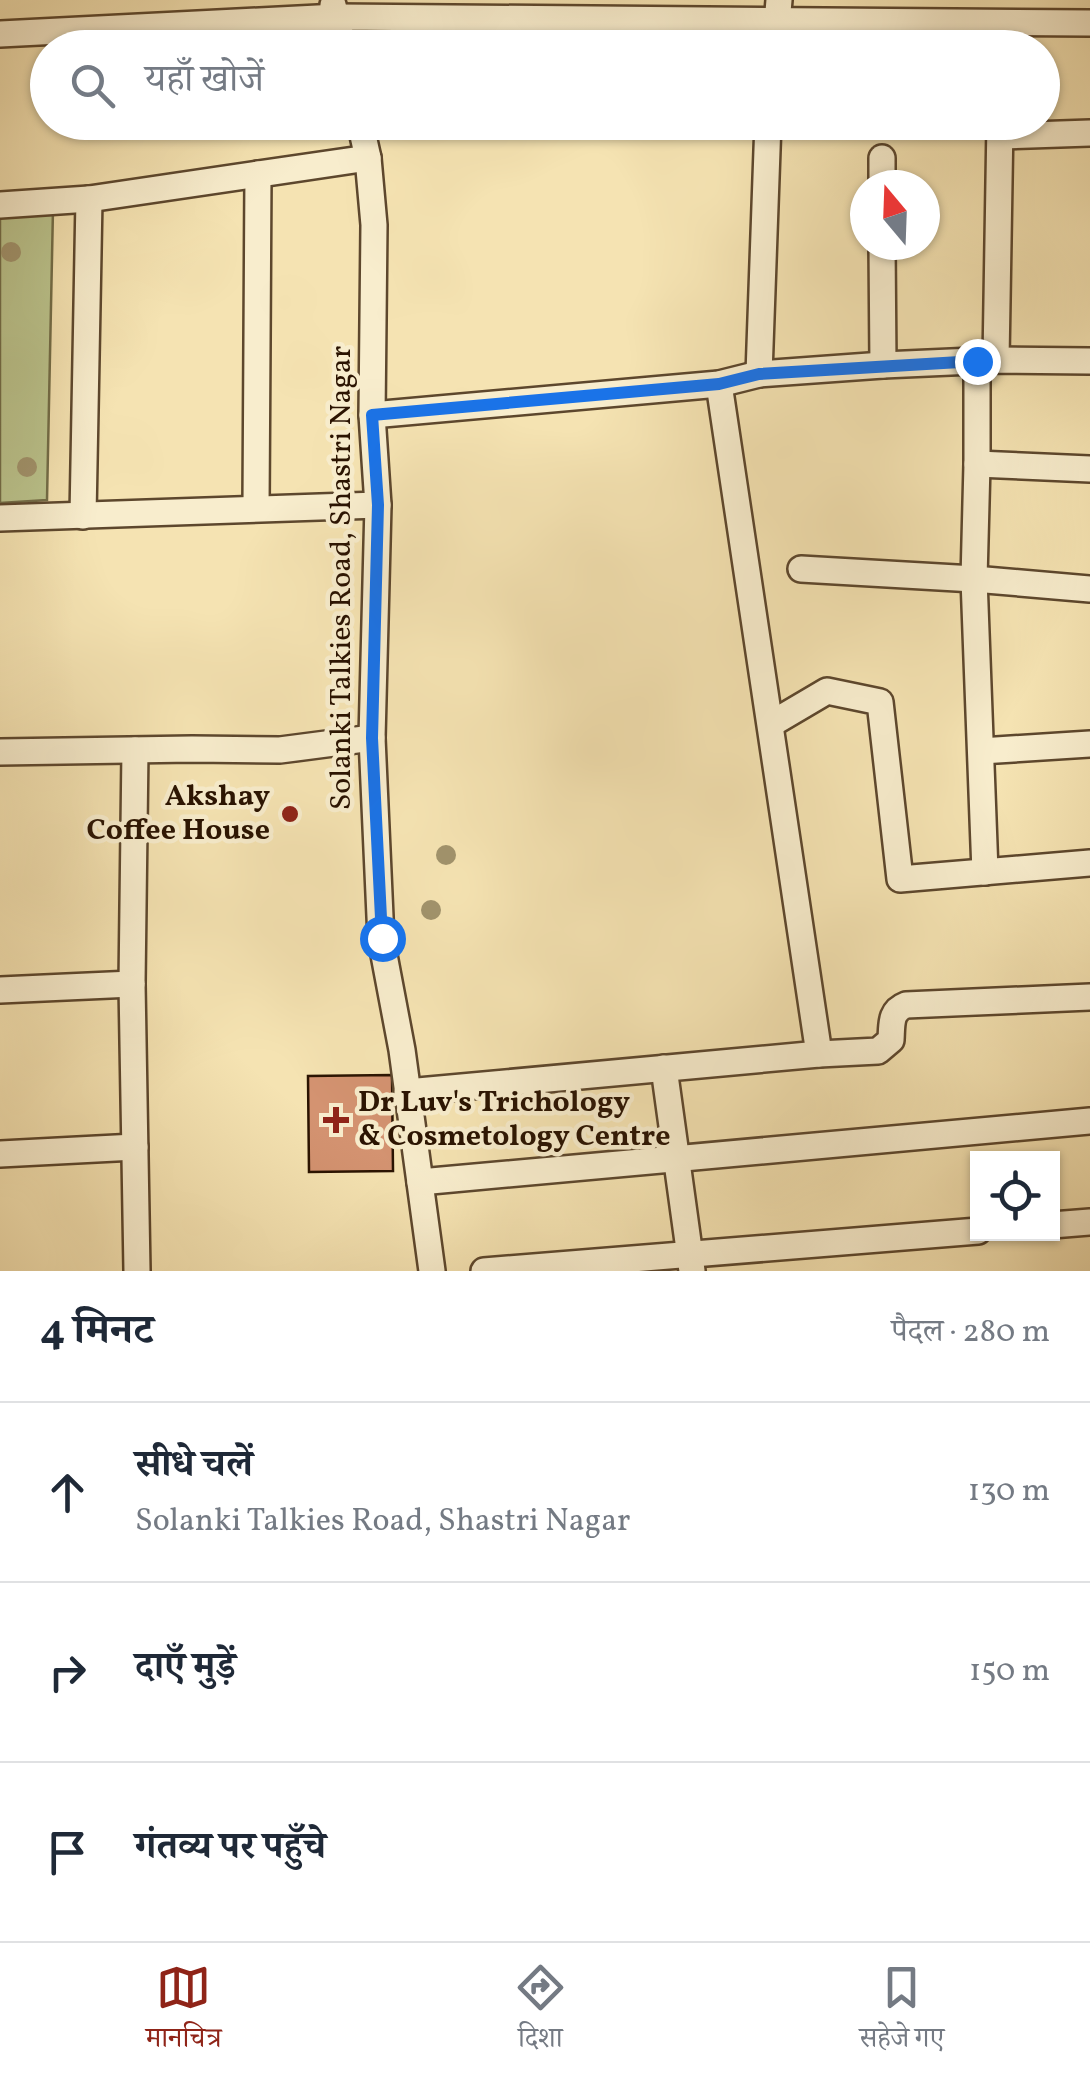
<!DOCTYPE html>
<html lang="hi">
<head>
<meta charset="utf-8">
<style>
  body { margin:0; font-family:Vollkorn,"Noto Serif Devanagari",serif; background:#f6f6f7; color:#1f2937 }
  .controls { position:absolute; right:30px; bottom:30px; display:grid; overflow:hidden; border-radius:0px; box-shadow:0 2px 8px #0004 }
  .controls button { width:90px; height:90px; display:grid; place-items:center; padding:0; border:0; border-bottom:2px solid #e0e1e3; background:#fff; color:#1f2937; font:50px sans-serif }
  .compass { position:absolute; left:850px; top:170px; width:90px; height:90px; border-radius:50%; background:#fff; box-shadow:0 2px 8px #0004; rotate:341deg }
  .stop { position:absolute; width:30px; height:30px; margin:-22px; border:8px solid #1a73e8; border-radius:50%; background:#fff }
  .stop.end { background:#1a73e8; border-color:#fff; box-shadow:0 2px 10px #0008 }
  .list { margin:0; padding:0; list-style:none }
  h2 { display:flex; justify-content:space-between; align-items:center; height:130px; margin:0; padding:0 40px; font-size:42px }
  h2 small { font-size:32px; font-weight:400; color:#747a83 }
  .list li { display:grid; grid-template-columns:65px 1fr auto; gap:30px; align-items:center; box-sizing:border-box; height:180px; padding:0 40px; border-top:2px solid #e0e1e3 }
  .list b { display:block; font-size:38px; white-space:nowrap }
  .list p { margin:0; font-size:32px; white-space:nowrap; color:#747a83 }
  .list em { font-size:32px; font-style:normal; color:#747a83 }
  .icon { flex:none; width:55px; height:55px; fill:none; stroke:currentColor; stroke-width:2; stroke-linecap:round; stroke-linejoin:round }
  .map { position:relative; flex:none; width:1090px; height:1271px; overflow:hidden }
  .search { position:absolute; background:#fff; box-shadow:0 2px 8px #0004; left:30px; right:30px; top:30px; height:110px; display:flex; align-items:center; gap:25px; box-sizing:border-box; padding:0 35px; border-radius:55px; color:#747a83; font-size:38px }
  .sheet { height:670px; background:#fff }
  nav { display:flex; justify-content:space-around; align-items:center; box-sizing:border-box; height:140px; border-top:2px solid #e0e1e3; background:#fff; font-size:28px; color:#747a83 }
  nav a { display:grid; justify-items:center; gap:5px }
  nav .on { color:#8f2418 }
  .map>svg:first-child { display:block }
</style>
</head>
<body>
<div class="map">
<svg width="1090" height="1271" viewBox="0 0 1090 1271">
  <rect width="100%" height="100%" fill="#f5e3b2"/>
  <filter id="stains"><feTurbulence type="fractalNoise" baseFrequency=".002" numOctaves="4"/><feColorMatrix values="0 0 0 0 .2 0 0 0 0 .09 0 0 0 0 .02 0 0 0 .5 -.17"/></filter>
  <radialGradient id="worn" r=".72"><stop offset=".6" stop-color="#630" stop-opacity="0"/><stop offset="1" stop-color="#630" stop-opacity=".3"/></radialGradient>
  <polygon fill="#bbc48d" stroke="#726c47" stroke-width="2.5" points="53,209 47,500 0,503 0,215"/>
  <polygon fill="#d49371" stroke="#2a1301" stroke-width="2.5" points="392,1075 393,1171 309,1172 308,1076"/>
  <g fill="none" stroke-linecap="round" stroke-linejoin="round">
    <defs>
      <g id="minor">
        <polyline points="333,5 344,48"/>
        <polyline points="0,34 337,17 1090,23"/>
        <polyline points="775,48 779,0"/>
        <polyline points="360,122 368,158 374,225 372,415 378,505 372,738 381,939 402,1050 432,1271"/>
        <polyline points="1000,136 1090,133"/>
        <polyline points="882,158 882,185"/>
        <polyline points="0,205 89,199 368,158"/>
        <polyline points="882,245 883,365"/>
        <polyline points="996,360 1000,122"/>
        <polyline points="977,361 977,464 974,579 985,872"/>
        <polyline points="759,374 768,122"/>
        <polyline points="719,384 819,1054"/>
        <polyline points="372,415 719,384 759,374 883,365 996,360 1090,361"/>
        <polyline points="977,464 1090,469"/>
        <polyline points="256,508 258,174"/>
        <polyline points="83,516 89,199"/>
        <polyline points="0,518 378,505"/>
        <polyline points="801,569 974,579 1090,589"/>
        <polyline points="771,724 827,691 880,702 900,879 1090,863"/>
        <polyline points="135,750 132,984 137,1271"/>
        <polyline points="981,751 1090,744"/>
        <polyline points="0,752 192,749 280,750 372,738"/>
        <polyline points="0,990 132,984"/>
        <polyline points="664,1068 692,1271"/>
        <path d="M 407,1092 L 819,1054 L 878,1051 L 891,1040 C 892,1024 890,1011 906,1005 L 1090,997"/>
        <polyline points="0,1154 135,1147"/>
        <polyline points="420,1182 1090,1121"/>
        <polyline points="1052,1225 1090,1222"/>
        <polyline points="484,1271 978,1231"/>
      </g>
    </defs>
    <use href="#minor" stroke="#5d472d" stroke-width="30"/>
    <use href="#minor" stroke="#f8edcd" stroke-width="25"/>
  </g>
  <g fill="#a1936c">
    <circle cx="11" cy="252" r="10"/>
    <circle cx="27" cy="467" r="10"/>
    <circle cx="446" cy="855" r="10"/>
    <circle cx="431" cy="910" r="10"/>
  </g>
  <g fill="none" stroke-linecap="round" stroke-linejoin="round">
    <polyline stroke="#1a73e8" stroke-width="12" points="382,938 372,738 378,505 372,415 719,384 759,374 977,361"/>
  </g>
  <g fill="#8f2418" stroke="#f8edcd" stroke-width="4">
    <circle cx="290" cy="814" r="10"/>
    <path d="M331 1105h10v10h10v10h-10v10h-10v-10h-10v-10h10z"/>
  </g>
  <g text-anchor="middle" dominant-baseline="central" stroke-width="9" stroke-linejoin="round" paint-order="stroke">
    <g font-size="30" fill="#2a1301" stroke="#f8edcd">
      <text transform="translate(342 578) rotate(-90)">Solanki Talkies Road, Shastri Nagar</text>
    </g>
    <g font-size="30" font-weight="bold" fill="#2a1301" stroke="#f8edcd" text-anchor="end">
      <text x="270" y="797">Akshay<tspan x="270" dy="34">Coffee House</tspan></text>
      <text x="358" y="1103" text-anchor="start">Dr Luv's Trichology<tspan x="358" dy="34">&amp; Cosmetology Centre</tspan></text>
    </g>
  </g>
  <rect width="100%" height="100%" filter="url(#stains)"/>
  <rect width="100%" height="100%" fill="url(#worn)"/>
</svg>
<div class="controls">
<button><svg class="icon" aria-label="locate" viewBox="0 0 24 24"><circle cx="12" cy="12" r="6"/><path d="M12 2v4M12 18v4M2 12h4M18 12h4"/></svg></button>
</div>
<svg class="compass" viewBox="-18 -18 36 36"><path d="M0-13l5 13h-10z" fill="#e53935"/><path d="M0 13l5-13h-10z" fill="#747a83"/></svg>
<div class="stop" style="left:382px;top:938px"></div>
<div class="stop end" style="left:977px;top:361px"></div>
<div class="search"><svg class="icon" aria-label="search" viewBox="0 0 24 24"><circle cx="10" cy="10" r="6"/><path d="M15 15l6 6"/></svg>यहाँ खोजें</div>
</div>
<section class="sheet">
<h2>4 मिनट<small>पैदल · 280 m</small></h2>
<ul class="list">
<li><svg class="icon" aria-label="ahead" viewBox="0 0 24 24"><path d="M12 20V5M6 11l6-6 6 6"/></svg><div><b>सीधे चलें</b><p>Solanki Talkies Road, Shastri Nagar</p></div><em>130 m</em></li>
<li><svg class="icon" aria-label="right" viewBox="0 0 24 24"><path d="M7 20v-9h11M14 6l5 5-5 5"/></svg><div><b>दाएँ मुड़ें</b></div><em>150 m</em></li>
<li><svg class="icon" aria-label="arrive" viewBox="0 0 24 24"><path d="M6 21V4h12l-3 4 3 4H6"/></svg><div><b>गंतव्य पर पहुँचे</b></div></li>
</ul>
</section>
<nav>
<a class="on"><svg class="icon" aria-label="map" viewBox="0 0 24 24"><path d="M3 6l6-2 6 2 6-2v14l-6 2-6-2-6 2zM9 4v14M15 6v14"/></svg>मानचित्र</a>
<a><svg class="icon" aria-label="directions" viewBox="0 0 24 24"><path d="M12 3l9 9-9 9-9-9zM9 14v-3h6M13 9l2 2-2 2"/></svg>दिशा</a>
<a><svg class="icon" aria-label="saved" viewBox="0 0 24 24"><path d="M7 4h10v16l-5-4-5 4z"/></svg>सहेजे गए</a>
</nav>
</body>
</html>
